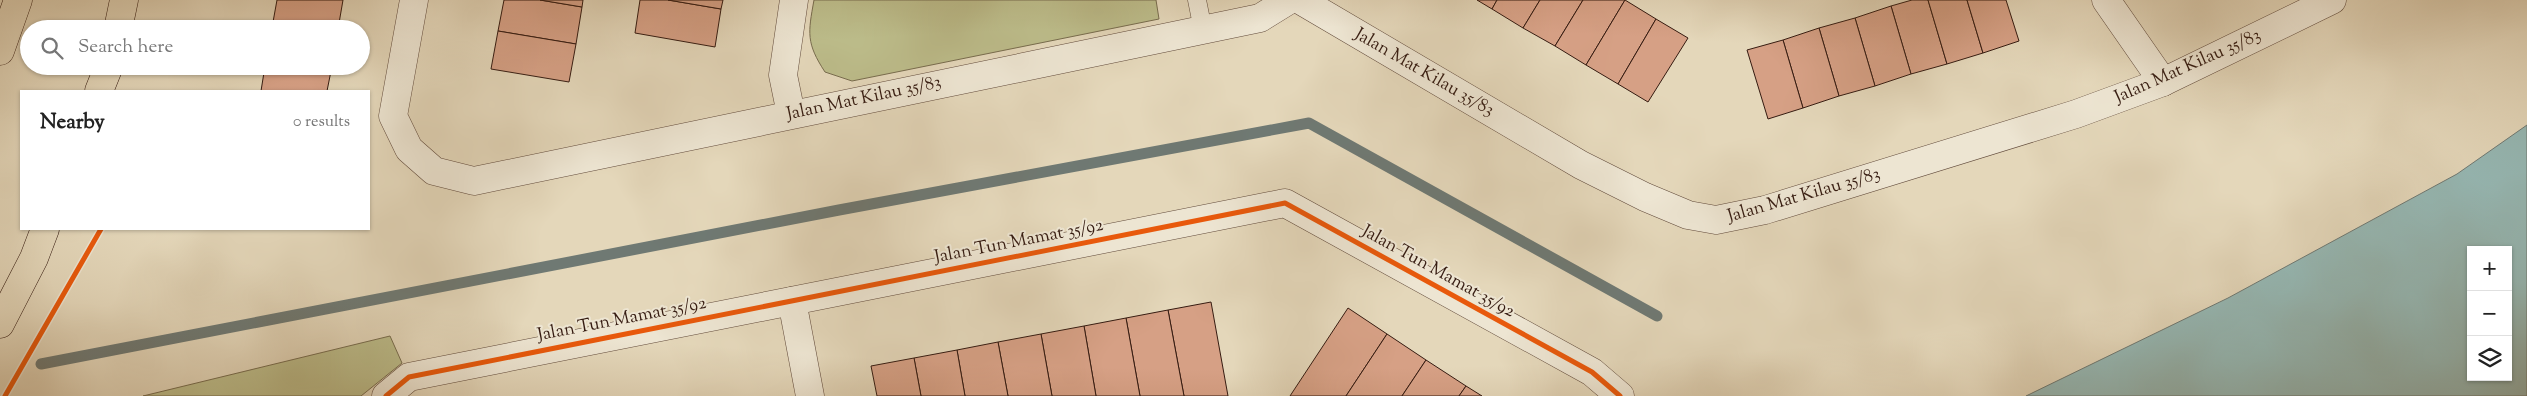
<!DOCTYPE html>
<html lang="en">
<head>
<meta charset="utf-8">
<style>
  body { margin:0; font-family:"Sorts Mill Goudy",serif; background:#f6f6f6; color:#222 }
  .controls { position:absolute; right:15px; bottom:15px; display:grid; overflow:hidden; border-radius:0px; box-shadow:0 1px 4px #0004 }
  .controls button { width:45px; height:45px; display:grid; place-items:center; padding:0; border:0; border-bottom:1px solid #e0e0e0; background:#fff; color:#222; font:25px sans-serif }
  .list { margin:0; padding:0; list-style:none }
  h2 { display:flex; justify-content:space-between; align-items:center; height:65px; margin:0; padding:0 20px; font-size:21px }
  h2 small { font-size:16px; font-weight:400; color:#767676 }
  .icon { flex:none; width:28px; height:28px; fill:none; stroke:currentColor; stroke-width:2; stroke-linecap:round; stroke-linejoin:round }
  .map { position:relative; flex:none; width:2527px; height:396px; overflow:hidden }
  .search { position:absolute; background:#fff; box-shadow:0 1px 4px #0004; left:20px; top:20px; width:350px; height:55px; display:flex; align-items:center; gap:12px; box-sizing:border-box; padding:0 18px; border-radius:28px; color:#767676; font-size:19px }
  .panel { position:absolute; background:#fff; box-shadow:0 1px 4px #0004; left:20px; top:90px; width:350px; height:140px; border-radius:0px }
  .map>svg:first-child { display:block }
</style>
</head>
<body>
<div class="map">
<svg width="2527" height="396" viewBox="0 0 2527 396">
  <rect width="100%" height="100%" fill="#e4d7ba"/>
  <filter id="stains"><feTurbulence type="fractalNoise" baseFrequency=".004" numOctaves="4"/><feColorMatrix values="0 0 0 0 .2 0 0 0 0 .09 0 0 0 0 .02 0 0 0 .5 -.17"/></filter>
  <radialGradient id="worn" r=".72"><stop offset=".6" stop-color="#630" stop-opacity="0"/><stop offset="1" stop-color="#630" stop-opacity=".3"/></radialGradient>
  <g fill="#bcbc8a" stroke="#786c4e">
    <path d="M 814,0 L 1156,0 L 1159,19 L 852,81 L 825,72 C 806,43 808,33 814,0 Z"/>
    <polygon points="390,336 402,363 361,396 143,396"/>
  </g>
  <path fill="#96b8b4" stroke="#6f7973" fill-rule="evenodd" d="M 2527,125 L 2527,396 L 2026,396 L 2228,298 L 2457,174 ZM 2471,250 L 2508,250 L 2508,377 L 2471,377 Z"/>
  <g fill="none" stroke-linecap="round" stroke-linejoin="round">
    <polyline stroke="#6f7973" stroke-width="11" points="41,364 839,210 1309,123 1657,316"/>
  </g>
  <g fill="#d6a085" stroke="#351b11">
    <polygon points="277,0 343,0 338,29 316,29 273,22"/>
    <polygon points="504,0 540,0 582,7 576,44 498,31"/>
    <polygon points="540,0 583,0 582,7"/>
    <polygon points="640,0 668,0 721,9 715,47 635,33"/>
    <polygon points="668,0 723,0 721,9"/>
    <polygon points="1477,0 1497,0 1492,9"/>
    <polygon points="1497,0 1540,0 1523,28 1492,9"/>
    <polygon points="1540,0 1583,0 1555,46 1523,28"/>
    <polygon points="1583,0 1625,0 1586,65 1555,46"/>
    <polygon points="1625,0 1656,19 1618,84 1586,65"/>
    <polygon points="1912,0 1928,0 1947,64 1911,74 1891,6"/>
    <polygon points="1928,0 1967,0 1983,53 1947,64"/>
    <polygon points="1967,0 2006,0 2019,41 1983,53"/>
    <polygon points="1891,6 1911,74 1875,86 1855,18"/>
    <polygon points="1855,18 1875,86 1839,96 1819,28"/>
    <polygon points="1656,19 1688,38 1648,102 1618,84"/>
    <polygon points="273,22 316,29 272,29"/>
    <polygon points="1819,28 1839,96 1803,108 1783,40"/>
    <polygon points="498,31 576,44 569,82 491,69"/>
    <polygon points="1783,40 1803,108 1768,119 1747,50"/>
    <polygon points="265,66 304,66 331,71 327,91 261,91"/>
    <polygon points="304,66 332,66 331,71"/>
    <polygon points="1211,302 1228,396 1184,396 1168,310"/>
    <polygon points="1348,308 1387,334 1346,396 1290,396"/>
    <polygon points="1168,310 1184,396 1140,396 1126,318"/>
    <polygon points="1126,318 1140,396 1096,396 1084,326"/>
    <polygon points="1084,326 1096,396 1052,396 1041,334"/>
    <polygon points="1041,334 1052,396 1008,396 998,342"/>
    <polygon points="1387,334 1426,360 1402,396 1346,396"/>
    <polygon points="998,342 1008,396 965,396 957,350"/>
    <polygon points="957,350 965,396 921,396 914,358"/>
    <polygon points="914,358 921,396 877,396 871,366"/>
    <polygon points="1426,360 1466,386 1459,396 1402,396"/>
    <polygon points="1466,386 1482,396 1459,396"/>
  </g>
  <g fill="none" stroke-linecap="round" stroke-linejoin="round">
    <defs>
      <polyline id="service" points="1197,0 1203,30"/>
      <g id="minor">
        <polyline points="414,0 393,116 409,149 434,171 474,181 1260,18 1289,0"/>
        <polyline points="1300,0 1581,165 1645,197 1688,215 1716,220 1765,210 2076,114 2163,82 2332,0"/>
        <polyline points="2106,0 2163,82"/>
        <polyline points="791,114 783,75 794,0"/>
        <polyline points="792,301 810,396"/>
        <polyline points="386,396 409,377 1285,203 1592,372 1620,396"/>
      </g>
      <g id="primary">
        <polyline points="118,29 124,0"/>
        <polyline points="0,51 18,0"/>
        <polyline points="99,91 109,66"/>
        <polyline points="0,324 34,258 45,229"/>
      </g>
    </defs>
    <use href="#service" stroke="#614a3b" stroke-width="19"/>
    <use href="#minor" stroke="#614a3b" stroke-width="29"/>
    <use href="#primary" stroke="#351b11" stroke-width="29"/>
    <use href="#service" stroke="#ede5d2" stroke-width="18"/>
    <use href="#minor" stroke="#ede5d2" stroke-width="28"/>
    <use href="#primary" stroke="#e4d7ba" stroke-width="28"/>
    <defs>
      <g id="cycleway">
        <polyline points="5,396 101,229"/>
        <polyline points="386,396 409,377 1285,203 1592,372 1620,396"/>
      </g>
    </defs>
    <use href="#cycleway" stroke="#ede5d2" stroke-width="8"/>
    <use href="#cycleway" stroke="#e8590c" stroke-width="5"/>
  </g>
  <g text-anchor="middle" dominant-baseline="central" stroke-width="4" stroke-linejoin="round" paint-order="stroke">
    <g font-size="18" fill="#351b11" stroke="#ede5d2">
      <text transform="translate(2188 67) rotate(-24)">Jalan Mat Kilau 35/83</text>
      <text transform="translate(1424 73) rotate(30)">Jalan Mat Kilau 35/83</text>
      <text transform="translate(864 99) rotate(-12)">Jalan Mat Kilau 35/83</text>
      <text transform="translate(1804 196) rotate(-16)">Jalan Mat Kilau 35/83</text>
      <text transform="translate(1019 242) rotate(-11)">Jalan Tun Mamat 35/92</text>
      <text transform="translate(1438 272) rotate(29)">Jalan Tun Mamat 35/92</text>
      <text transform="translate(622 320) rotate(-11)">Jalan Tun Mamat 35/92</text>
    </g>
  </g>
  <rect width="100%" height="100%" filter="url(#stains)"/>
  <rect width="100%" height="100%" fill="url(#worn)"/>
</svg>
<div class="controls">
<button>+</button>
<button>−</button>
<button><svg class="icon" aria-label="layers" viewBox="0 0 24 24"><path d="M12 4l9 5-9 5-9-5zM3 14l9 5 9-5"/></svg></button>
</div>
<div class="search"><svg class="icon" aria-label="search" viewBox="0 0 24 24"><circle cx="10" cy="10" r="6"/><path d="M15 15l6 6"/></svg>Search here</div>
<section class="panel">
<h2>Nearby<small>0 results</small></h2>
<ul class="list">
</ul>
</section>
</div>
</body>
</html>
